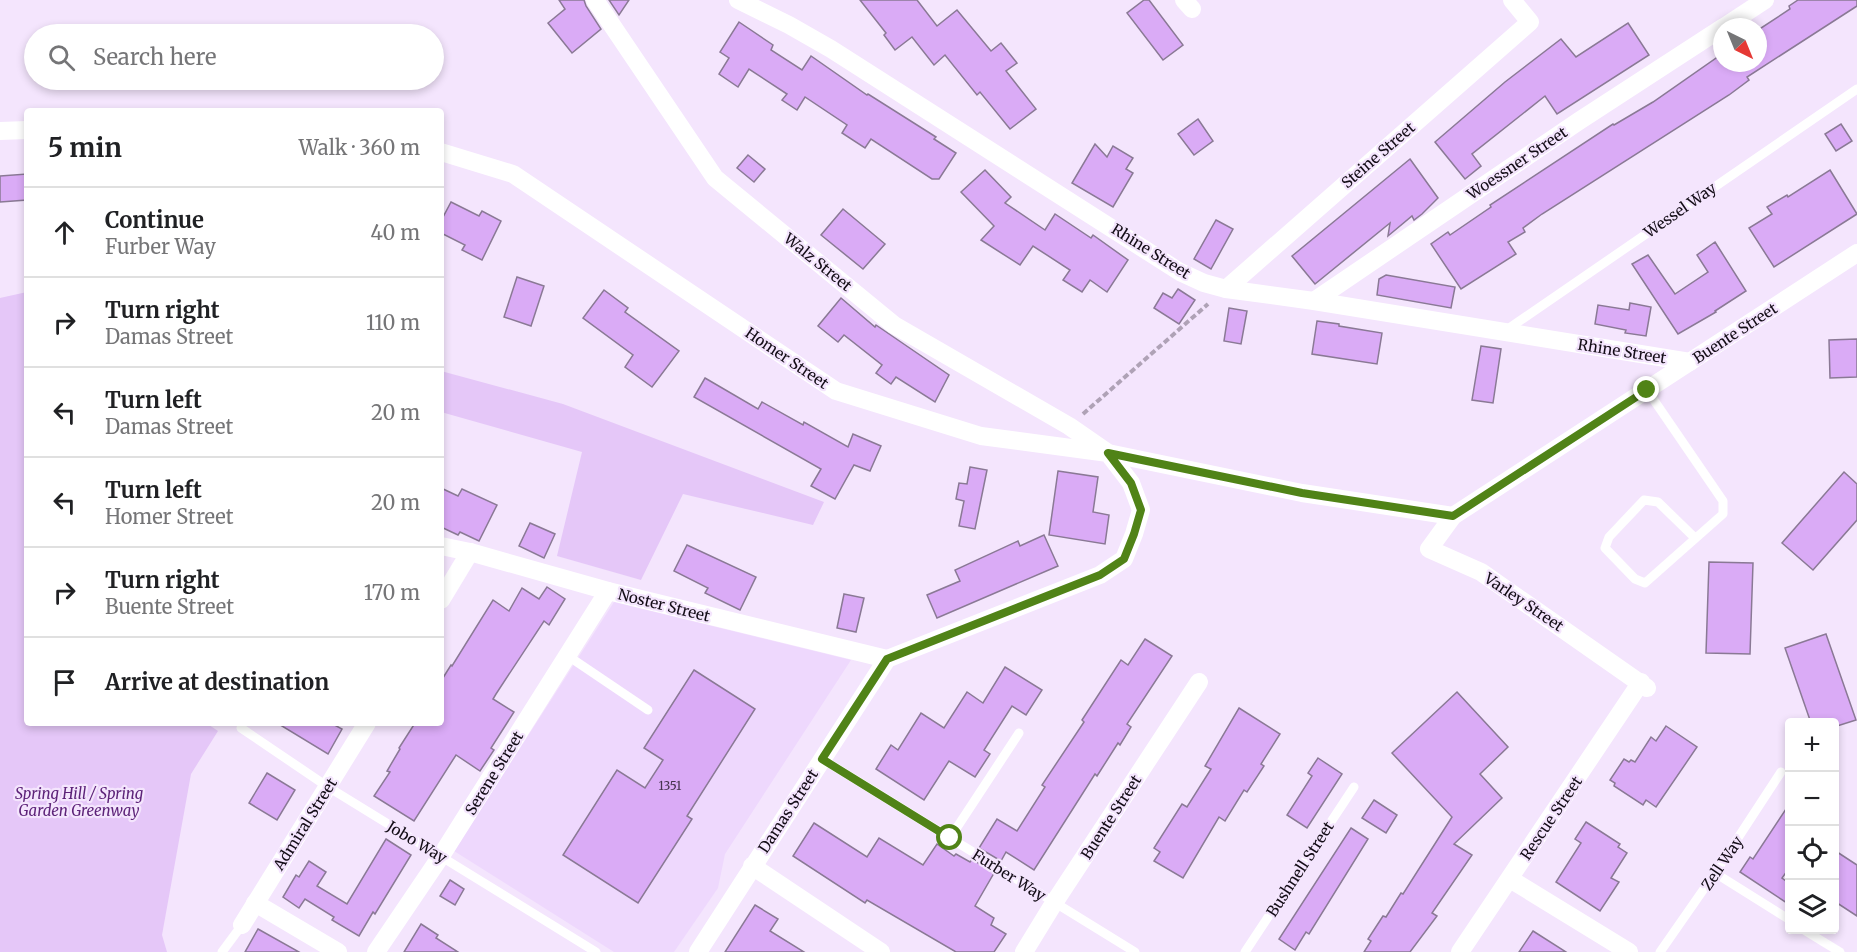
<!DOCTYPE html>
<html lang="en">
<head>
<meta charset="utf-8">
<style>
  body { margin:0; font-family:Merriweather,serif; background:#f6f6f6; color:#202124 }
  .controls { position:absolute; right:18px; bottom:18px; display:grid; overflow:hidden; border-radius:6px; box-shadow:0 3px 9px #0003 }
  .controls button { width:54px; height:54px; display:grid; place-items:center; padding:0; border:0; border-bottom:2px solid #e0e0e0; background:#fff; color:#202124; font:30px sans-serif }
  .compass { position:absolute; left:1713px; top:18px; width:54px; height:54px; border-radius:50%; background:#fff; box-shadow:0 3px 9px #0003; rotate:137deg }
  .stop { position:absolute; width:18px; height:18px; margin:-14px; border:4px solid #508317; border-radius:50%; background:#fff }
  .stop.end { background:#508317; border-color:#fff; box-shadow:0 2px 6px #0008 }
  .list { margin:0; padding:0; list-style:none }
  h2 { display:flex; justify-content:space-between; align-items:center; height:78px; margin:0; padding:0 24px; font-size:26px }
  h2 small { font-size:20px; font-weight:400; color:#757577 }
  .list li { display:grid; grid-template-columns:39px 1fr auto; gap:18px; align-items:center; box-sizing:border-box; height:90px; padding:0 24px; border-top:2px solid #e0e0e0 }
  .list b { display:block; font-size:22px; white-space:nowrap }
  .list p { margin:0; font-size:20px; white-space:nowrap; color:#757577 }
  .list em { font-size:20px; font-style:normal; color:#757577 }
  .icon { flex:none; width:33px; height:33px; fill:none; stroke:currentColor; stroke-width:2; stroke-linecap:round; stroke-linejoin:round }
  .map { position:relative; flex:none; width:1857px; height:952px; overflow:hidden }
  .search { position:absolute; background:#fff; box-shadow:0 3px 9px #0003; left:24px; top:24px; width:420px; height:66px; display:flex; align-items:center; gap:15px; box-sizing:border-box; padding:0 21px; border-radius:33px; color:#757577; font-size:22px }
  .panel { position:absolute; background:#fff; box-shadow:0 3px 9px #0003; left:24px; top:108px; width:420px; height:618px; border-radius:6px }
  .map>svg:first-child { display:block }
</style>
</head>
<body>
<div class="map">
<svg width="1857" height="952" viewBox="0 0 1857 952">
  <rect width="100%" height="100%" fill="#f4e5fd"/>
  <polygon fill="#eed8fd" points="614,602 851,660 725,854 718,888 674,952 614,952 454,851"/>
  <g fill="#e5c7f8">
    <polygon points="27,292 27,723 206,723 218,731 191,774 162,935 167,952 0,952 0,298"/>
    <polygon points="441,371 563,404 824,502 813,525 683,494 641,580 557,556 582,452 441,412"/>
  </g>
  <g fill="#daabf6" stroke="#8a7995" stroke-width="1.5">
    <polygon points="559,0 584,0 586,6 601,29 572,53 548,23 565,9"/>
    <polygon points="609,0 629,0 619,15"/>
    <polygon points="860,0 917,0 937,26 957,10 991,51 1001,43 1017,63 1006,71 1036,109 1010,129 980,92 977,95 945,55 934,65 912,37 895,50 884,35 886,33"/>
    <polygon points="1144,0 1149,0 1183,45 1163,60 1127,13"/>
    <polygon points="1798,0 1857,0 1857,6 1747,77 1749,80 1729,95 1542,214 1523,228 1525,232 1508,242 1516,254 1461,289 1431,244 1448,232 1450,235 1491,207 1490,205 1613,124 1614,125 1653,102 1722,54 1722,63 1758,63 1758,30 1790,9 1789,6"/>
    <polygon points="739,22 773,45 771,50 802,70 811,56 867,95 868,94 936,137 934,139 956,153 939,179 932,179 871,139 865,148 842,133 847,125 805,97 797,110 782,100 787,94 749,69 738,87 719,74 729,58 720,52"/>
    <polygon points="1628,23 1649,55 1557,114 1545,96 1472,154 1481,166 1465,179 1435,142 1505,82 1561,39 1576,57"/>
    <polygon points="1198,119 1213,141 1194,155 1178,134"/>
    <polygon points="1841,124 1852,141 1836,151 1825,134"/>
    <polygon points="1095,144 1107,157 1113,146 1133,158 1126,169 1133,173 1113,207 1072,183"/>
    <polygon points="748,155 765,169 754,182 737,168"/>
    <polygon points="1410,159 1438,198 1422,214 1414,220 1412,216 1388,236 1390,223 1315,284 1292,256"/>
    <polygon points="985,170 1011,197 1005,203 1045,230 1055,214 1091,238 1093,235 1128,260 1107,292 1090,280 1082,292 1063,280 1070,270 1033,246 1020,265 981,240 994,226 961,192"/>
    <polygon points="1830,170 1857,214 1774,267 1749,228 1772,214 1767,207 1787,195 1788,197"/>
    <polygon points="27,174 27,200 0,202 0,176"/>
    <polygon points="451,202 479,216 482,211 501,221 482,260 462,250 465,245 441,233 441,221"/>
    <polygon points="843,209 885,244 863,269 821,235"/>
    <polygon points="1216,220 1233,229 1211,269 1194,259"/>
    <polygon points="1715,242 1746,291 1715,311 1716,312 1678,334 1632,264 1648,255 1675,294 1708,272 1697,255"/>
    <polygon points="1386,275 1455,287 1451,308 1377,295 1379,279"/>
    <polygon points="517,277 544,286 531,326 504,317"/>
    <polygon points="1178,289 1195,300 1179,324 1154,308 1163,293 1172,298"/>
    <polygon points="604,290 628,308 625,312 679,351 652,387 625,367 633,355 583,318"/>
    <polygon points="841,298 875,327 876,325 949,375 935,402 896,377 891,384 876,373 882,365 844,335 838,342 818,326"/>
    <polygon points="1630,303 1651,307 1646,336 1625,333 1626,330 1595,324 1598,305 1629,310"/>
    <polygon points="1229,308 1247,311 1241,344 1224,341"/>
    <polygon points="1317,321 1339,324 1339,326 1382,333 1377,364 1312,354"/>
    <polygon points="1857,339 1857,377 1830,378 1829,340"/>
    <polygon points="1481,346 1501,349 1493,403 1472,400"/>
    <polygon points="705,378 758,409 762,402 803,425 804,422 848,447 853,434 881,446 870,471 854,465 835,499 811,486 821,469 694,397"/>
    <polygon points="970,467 987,470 975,529 959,526 964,501 956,499 959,483 967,484"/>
    <polygon points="1058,471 1098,477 1093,512 1109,515 1105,544 1049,535"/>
    <polygon points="1844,472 1857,484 1857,520 1813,570 1782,543"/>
    <polygon points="441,488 458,496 462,489 497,505 479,541 460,532 458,535 441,527"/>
    <polygon points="530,523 555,534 544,558 519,546"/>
    <polygon points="1044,535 1058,566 937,618 927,595 960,581 955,570 1018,541 1020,546"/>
    <polygon points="687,545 756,577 740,610 705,593 708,588 674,571"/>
    <polygon points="1709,562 1753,563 1750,654 1706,653"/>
    <polygon points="547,587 565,599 549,625 544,621 496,694 493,699 514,712 491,748 494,750 480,771 456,755 414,821 374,796 390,772 387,771 400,749 399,748 415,723 441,723 441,681 451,665 452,666 493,600 509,611 522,588 539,599"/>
    <polygon points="844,594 864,598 856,632 837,628"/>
    <polygon points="1826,634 1856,720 1834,727 1834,723 1811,723 1785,648"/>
    <polygon points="1145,639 1172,656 1127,724 1131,727 1120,745 1118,743 1097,776 1095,774 1034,870 1006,852 1001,861 979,848 997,819 1017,831 1045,787 1042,785 1084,722 1082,720 1121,660 1128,665"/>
    <polygon points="1005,667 1042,690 1026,715 1012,706 984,750 990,754 975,777 949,761 924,800 876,769 891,745 898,750 921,713 944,728 967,692 983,703"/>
    <polygon points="694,670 755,709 687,816 692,819 638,903 563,855 617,770 645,788 663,760 644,748"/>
    <polygon points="1457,692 1508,747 1480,774 1502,798 1454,844 1472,855 1432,913 1437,916 1410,952 1364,952 1371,941 1368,939 1383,916 1386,917 1401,893 1403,894 1452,817 1392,753"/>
    <polygon points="1239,708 1280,734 1261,764 1264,766 1247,792 1244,790 1225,821 1219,817 1183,878 1154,861 1160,852 1154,848 1182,804 1187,807 1211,769 1205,766"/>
    <polygon points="277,723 331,723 342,729 328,754"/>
    <polygon points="1666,726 1697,747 1656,807 1646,800 1643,805 1614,786 1615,783 1610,780 1624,759 1629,762 1631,760 1635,762 1651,737 1656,741"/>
    <polygon points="1318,758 1342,774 1307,828 1287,815 1312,776 1308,773"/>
    <polygon points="267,773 295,790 277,820 249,803"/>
    <polygon points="1374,800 1397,815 1386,833 1362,818"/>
    <polygon points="1790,803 1790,867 1782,878 1790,884 1790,905 1740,872 1750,857 1753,859"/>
    <polygon points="1586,822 1620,844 1618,847 1627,853 1611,878 1619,882 1600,911 1556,882 1581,843 1575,839"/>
    <polygon points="814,823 867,857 879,838 923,865 937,844 954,856 956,854 970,862 972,859 994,873 975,906 994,918 991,925 1006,934 994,952 956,952 867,900 865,903 793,856"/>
    <polygon points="1351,828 1368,839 1309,934 1306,932 1295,950 1279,939"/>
    <polygon points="386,839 411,855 375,914 373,912 359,936 332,920 334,917 305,899 299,908 283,897 296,875 299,877 309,861 326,872 317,886 347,904"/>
    <polygon points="1834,850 1857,865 1857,916 1834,901"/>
    <polygon points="450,880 464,889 455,905 440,896"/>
    <polygon points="755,905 778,919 770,931 804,952 725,952"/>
    <polygon points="421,924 438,935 436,938 458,952 404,952"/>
    <polygon points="258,929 299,952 245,952"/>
    <polygon points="1533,931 1566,952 1519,952"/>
  </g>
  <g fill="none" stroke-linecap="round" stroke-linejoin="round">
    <polyline stroke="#afa2b6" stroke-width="4" stroke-dasharray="6 3" stroke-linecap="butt" points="1083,414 1208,304"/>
    <g stroke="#fff" stroke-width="9">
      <polyline points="1505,331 1857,89"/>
      <polyline points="1647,390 1723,501 1723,514 1645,583 1635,579 1605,548 1609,537 1644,500 1658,502 1695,538"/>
      <polyline points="568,656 648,710"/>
      <polyline points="241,728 328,787 596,952"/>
      <polyline points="822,759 1135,952"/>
      <polyline points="950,838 1019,733"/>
      <polyline points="1715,873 1790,920"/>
      <polyline points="1804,930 1840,952"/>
      <polyline points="222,952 242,925"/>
      <polyline points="1245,952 1354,787"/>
      <polyline points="1660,952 1715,873 1781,772"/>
    </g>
    <g stroke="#fff" stroke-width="18">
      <polyline points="595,0 715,178 894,325 1069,426 1108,453 1302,493 1453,516"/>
      <polyline points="738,0 789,25 831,49 1180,272 1204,283 1226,289 1314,301 1690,362"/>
      <polyline points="1184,0 1192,9"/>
      <polyline points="1724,27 1765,0"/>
      <polyline points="0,131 27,130"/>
      <polyline points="441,152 513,174 836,391 981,436 1108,453 1131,483 1141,510 1134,534 1124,559 1100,575 887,659 698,952"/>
      <polyline points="1226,289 1530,22 1512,0"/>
      <polyline points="1314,301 1579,121 1722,28"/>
      <polyline points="441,546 470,552 608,591 887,659"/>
      <polyline points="441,600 470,552"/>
      <polyline points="1647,688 1481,572 1429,549 1453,516 1857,253"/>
      <polyline points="752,866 881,952"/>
      <polyline points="1510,879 1629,952"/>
      <polyline points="255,903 338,952"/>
      <polyline points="242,925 367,723"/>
      <polyline points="376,952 441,856 608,591"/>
      <polyline points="1024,952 1054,903 1199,682"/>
      <polyline points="1460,952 1641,682"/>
    </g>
  </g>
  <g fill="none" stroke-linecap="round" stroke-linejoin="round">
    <polyline stroke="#508317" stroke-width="8" points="950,838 822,759 887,659 1100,575 1124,559 1134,534 1141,510 1131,483 1108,453 1302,493 1453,516 1647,390"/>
  </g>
  <g text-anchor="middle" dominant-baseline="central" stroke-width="4.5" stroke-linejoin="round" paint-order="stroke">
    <g font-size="12" fill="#45344e">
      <text x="670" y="785">1351</text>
    </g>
    <g font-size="15" fill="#130c16" stroke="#f4e5fd">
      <text transform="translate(1378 155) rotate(-41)">Steine Street</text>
      <text transform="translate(1517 163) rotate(-34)">Woessner Street</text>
      <text transform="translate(1680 210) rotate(-35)">Wessel Way</text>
      <text transform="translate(1151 251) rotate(32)">Rhine Street</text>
      <text transform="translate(818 262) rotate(39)">Walz Street</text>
      <text transform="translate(1735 333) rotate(-33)">Buente Street</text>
      <text transform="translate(1622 351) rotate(9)">Rhine Street</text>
      <text transform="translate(787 358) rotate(34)">Homer Street</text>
      <text transform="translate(1524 602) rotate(34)">Varley Street</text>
      <text transform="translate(664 605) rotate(14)">Noster Street</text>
      <text transform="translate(494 773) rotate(-58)">Serene Street</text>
      <text transform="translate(788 811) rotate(-57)">Damas Street</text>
      <text transform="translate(1111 817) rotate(-57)">Buente Street</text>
      <text transform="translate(1551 818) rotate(-56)">Rescue Street</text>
      <text transform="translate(305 824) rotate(-58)">Admiral Street</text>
      <text transform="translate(417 842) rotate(31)">Jobo Way</text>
      <text transform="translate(1722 863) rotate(-56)">Zell Way</text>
      <text transform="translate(1300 869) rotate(-57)">Bushnell Street</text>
      <text transform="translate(1009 875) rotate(32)">Furber Way</text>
    </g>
    <g font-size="15" font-style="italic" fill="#5d2379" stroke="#f4e5fd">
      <text x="79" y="793">Spring Hill / Spring<tspan x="79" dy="17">Garden Greenway</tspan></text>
    </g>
  </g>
</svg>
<div class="controls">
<button>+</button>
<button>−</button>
<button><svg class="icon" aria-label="locate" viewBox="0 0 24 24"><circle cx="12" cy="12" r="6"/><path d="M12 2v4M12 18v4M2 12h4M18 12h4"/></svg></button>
<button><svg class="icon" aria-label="layers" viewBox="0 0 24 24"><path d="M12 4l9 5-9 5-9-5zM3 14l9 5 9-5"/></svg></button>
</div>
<svg class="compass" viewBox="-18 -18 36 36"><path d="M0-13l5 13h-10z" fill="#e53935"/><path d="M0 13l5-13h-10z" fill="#757577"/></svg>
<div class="stop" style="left:950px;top:838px"></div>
<div class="stop end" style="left:1647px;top:390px"></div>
<div class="search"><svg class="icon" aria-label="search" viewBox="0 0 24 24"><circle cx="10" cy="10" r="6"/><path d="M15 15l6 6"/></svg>Search here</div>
<section class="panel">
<h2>5 min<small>Walk · 360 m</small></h2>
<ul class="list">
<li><svg class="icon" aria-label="ahead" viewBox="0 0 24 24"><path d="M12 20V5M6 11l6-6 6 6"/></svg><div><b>Continue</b><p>Furber Way</p></div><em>40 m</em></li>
<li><svg class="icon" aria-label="right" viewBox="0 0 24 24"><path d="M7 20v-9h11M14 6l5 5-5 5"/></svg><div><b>Turn right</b><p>Damas Street</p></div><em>110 m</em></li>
<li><svg class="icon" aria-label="left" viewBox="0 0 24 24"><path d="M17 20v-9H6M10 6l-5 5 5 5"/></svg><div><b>Turn left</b><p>Damas Street</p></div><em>20 m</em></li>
<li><svg class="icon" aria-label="left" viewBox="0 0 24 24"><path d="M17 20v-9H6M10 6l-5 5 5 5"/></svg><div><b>Turn left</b><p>Homer Street</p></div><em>20 m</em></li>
<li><svg class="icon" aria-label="right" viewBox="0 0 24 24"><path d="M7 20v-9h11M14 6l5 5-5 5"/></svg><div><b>Turn right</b><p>Buente Street</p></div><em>170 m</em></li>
<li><svg class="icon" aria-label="arrive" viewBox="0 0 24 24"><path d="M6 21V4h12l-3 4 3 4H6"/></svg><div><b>Arrive at destination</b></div></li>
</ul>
</section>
</div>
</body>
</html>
